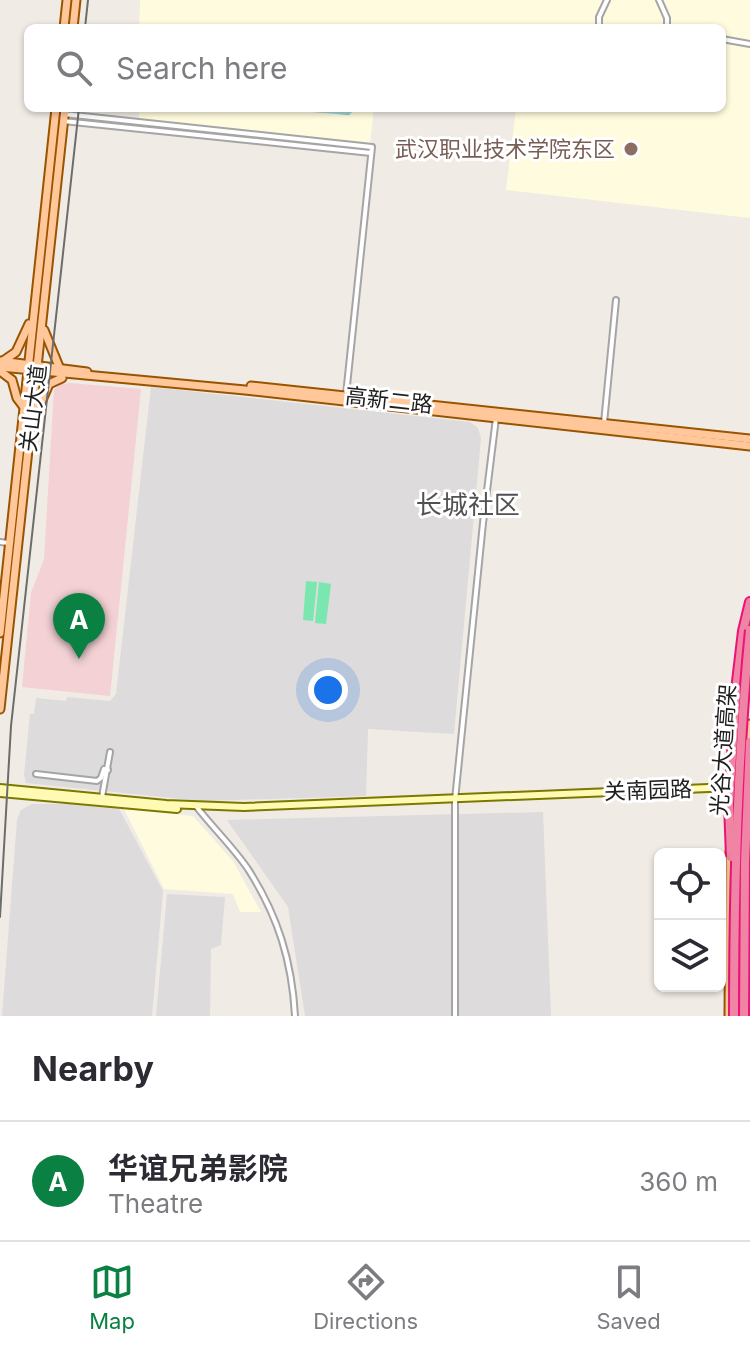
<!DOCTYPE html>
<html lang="en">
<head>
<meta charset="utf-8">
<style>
  body { margin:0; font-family:Inter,"Noto Sans SC",sans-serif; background:#f7f7f7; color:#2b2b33 }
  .controls { position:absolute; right:24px; bottom:24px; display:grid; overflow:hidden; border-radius:12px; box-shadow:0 2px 6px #0004 }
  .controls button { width:72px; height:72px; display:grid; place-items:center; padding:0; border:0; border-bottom:2px solid #e1e1e2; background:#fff; color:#2b2b33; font:40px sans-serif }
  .you { position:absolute; left:328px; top:690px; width:28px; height:28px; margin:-20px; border:6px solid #fff; border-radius:50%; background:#1a73e8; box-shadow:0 0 0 12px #1a73e833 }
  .badge { display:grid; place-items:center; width:52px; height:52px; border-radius:50%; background:#0b8043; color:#fff; font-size:26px; font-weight:700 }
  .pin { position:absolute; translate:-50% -66px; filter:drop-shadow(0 2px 4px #0008) }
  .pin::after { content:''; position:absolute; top:42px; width:28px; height:24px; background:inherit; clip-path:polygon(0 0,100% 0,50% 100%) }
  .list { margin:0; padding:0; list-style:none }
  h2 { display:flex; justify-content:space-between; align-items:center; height:104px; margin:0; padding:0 32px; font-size:34px }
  h2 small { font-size:26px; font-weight:400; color:#7c7c81 }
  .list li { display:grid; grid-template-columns:52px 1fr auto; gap:24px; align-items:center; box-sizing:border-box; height:120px; padding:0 32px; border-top:2px solid #e1e1e2 }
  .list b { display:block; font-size:30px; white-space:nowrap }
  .list p { margin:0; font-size:26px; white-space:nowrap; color:#7c7c81 }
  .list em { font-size:26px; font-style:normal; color:#7c7c81 }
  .icon { flex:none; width:44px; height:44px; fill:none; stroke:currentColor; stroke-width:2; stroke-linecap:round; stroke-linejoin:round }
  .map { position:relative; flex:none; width:750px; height:1016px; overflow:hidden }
  .search { position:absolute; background:#fff; box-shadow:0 2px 6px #0004; left:24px; right:24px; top:24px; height:88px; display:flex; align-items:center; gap:20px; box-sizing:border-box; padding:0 28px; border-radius:12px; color:#7c7c81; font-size:30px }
  .sheet { height:224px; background:#fff }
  nav { display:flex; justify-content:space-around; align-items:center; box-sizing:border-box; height:112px; border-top:2px solid #e1e1e2; background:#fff; font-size:22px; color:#7c7c81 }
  nav a { display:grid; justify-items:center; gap:4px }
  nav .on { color:#0b8043 }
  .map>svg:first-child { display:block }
</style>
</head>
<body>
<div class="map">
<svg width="750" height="1016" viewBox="0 0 750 1016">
  <defs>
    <pattern id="water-rules" width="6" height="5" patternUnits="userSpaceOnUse" patternTransform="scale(2)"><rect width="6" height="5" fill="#9fdbe2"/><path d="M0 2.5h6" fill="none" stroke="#88bcc1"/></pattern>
  </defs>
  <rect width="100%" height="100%" fill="#f0ebe4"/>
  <g fill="#dddbdb">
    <polygon points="151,387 470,422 478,428 481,438 454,734 368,729 366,796 201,801 26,783 24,775 30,714 34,714 36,698 66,701 67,697 110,701 116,694"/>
    <polygon points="32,804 69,804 119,809 163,891 152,1016 2,1016 17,820 21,810"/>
    <polygon points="543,812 551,1016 305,1016 288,907 227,820"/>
    <polygon points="167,894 225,897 221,945 211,949 210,1016 156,1016"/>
  </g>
  <polygon fill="#f3d1d4" points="70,383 141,389 110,696 22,687 31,593 44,559 54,390 60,384"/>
  <g fill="#fffbde">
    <polygon points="140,0 750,0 750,218 506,190 516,108 722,108 722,28 139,28"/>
    <polygon points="139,108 374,108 370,145 139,119"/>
    <polygon points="124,809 193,816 233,861 261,912 240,912 233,894 164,889"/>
  </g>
  <g fill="#7ae7b0">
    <polygon points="306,581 317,582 313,621 303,620"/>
    <polygon points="319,582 331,584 326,624 315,623"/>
  </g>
  <polygon fill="url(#water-rules)" points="299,108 357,108 349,115 299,111"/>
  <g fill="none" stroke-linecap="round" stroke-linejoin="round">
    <defs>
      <g id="street">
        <polyline points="659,0 667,18 667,28"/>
        <polyline points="599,28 599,17 607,0"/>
        <polyline points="722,39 750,44"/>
        <polyline points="64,114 372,147 346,395"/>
        <polyline points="63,121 371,153"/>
        <polyline points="604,423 616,300"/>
        <polyline points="0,542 9,543"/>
        <polyline points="36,774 97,781 101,778 104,769 108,770"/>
        <polyline points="102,797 110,752"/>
        <path d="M 196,806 C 213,828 233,847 248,869 C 278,916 292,961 295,1016"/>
        <polyline points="455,1016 455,800 483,523 496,418"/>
      </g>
      <g id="secondary">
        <polyline points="0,788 166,804 244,807 733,787"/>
        <polyline points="0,793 177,809"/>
      </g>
      <g id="primary">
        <polyline points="64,28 67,0"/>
        <polyline points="73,28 76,0"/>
        <polyline points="44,330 60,369"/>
        <polyline points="0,361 87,372"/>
        <polyline points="3,361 16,352 29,324"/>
        <polyline points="0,367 245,390 750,446"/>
        <polyline points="0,371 12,380 17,398 23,406"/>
        <polyline points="251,386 750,439"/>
        <polyline points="36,414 49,384 62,378"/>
        <polyline points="0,633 56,108"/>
        <polyline points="0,709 65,108"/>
        <polyline points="748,745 750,724"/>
        <polyline points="729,1016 730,852"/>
      </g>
      <polyline id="highway" points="736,690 743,631 750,602"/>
    </defs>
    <use href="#street" stroke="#a5a5a5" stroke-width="8"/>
    <use href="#secondary" stroke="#7b7900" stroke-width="10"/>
    <use href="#primary" stroke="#995400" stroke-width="11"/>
    <use href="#highway" stroke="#ec1377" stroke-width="12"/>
    <use href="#street" stroke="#fff" stroke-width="4"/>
    <use href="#secondary" stroke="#fffab3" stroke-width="6"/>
    <use href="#primary" stroke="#ffc79a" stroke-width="7"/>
    <use href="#highway" stroke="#ef84a5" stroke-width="8"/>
    <g stroke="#6c6c6c" stroke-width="2">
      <polyline points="85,28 88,0"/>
      <polyline points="0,917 11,726 79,108"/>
    </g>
    <defs>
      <g id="highway-bridge">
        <polyline points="731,857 729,804 736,690"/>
        <path d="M 734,1016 C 734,887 737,758 750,630"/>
        <polyline points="744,1016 745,862 750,742"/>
      </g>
    </defs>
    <use href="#highway-bridge" stroke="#ec1377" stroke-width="12" stroke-linecap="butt"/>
    <use href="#highway-bridge" stroke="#ef84a5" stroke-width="8"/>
  </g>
  <circle fill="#8d6e63" stroke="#fff" stroke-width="3" cx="631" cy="149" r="8"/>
  <g text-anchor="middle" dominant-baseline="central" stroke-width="6" stroke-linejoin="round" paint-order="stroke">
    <g font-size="22" fill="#785e54" stroke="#fff" text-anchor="end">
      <text x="615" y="149">武汉职业技术学院东区</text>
    </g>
    <g font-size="22" fill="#1e1e1e" stroke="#fff">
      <text transform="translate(389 400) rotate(6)">高新二路</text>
      <text transform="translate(33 408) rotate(-83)">关山大道</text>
      <text transform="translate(723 750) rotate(-86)">光谷大道高架</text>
      <text transform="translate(648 790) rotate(-2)">关南园路</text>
    </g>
    <g font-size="26" fill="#515151" stroke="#fff">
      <text x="468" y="504">长城社区</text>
    </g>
  </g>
</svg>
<div class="controls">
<button><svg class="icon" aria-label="locate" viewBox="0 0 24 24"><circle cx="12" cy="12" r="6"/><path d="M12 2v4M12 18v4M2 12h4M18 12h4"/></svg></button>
<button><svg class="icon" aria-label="layers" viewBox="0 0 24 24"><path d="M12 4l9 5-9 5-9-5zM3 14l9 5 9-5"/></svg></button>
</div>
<div class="you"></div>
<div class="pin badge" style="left:79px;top:659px">A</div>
<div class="search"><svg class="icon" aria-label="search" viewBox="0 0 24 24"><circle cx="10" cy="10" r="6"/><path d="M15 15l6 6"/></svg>Search here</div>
</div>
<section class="sheet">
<h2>Nearby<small></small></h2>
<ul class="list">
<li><span class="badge">A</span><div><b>华谊兄弟影院</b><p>Theatre</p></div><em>360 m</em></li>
</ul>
</section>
<nav>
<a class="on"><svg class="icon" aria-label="map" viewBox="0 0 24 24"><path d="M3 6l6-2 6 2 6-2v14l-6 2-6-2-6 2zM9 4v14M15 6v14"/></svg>Map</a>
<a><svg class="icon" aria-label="directions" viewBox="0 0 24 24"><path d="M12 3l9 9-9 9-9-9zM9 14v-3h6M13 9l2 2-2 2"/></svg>Directions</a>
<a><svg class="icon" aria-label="saved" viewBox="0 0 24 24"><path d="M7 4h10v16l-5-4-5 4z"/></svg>Saved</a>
</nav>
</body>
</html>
